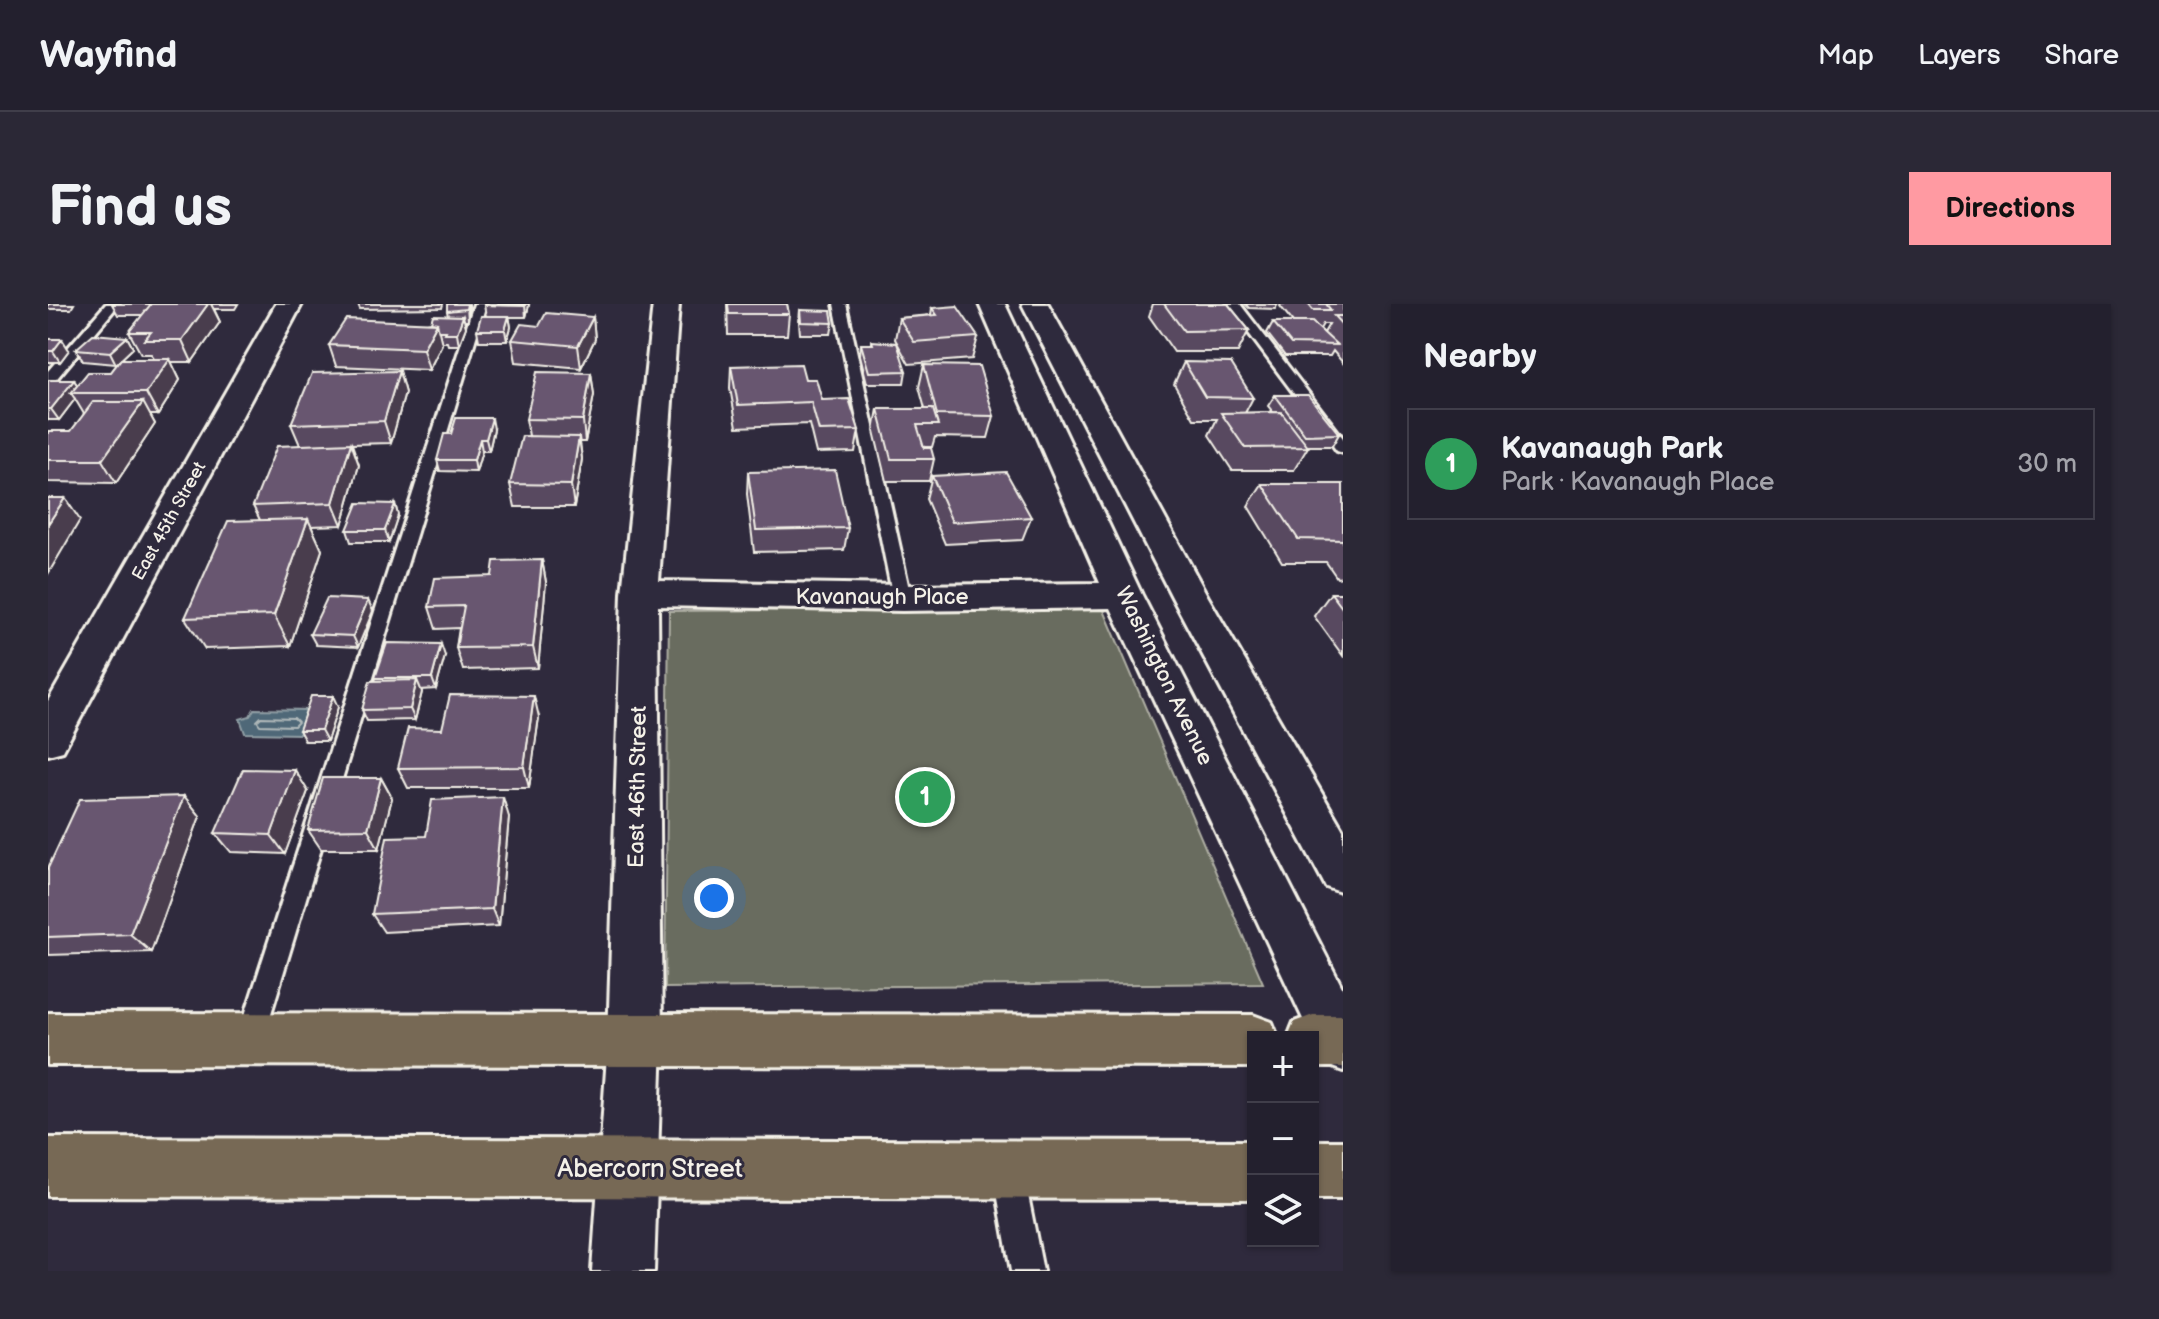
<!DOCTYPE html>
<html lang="en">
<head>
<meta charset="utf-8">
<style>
  body { margin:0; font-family:"Balsamiq Sans",sans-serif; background:#2b2836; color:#f1f3f6 }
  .controls { position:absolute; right:24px; bottom:24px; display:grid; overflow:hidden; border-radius:0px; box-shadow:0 2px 6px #0004 }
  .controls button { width:72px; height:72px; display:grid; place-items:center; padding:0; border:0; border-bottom:2px solid #403e4a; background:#23202e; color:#f1f3f6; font:40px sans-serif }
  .you { position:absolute; left:666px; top:594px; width:28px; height:28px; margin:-20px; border:6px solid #fff; border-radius:50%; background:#1a73e8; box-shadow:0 0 0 12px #1a73e833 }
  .badge { display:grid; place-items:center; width:52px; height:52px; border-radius:50%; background:#ff9aa2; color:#fff; font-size:26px; font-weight:700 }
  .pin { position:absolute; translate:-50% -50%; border:4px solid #fff; box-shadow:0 2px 8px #0006 }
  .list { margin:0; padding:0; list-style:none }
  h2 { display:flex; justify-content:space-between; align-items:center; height:104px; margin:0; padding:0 32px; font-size:34px }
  h2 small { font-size:26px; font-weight:400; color:#a3a3aa }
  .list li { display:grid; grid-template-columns:52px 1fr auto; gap:24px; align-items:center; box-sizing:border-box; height:112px; margin:0 16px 16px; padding:0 16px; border:2px solid #403e4a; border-radius:0px }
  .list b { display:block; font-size:30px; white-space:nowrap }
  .list p { margin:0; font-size:26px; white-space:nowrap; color:#a3a3aa }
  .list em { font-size:26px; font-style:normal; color:#a3a3aa }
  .icon { flex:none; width:44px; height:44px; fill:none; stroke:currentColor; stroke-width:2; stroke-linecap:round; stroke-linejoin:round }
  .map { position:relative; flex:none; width:1295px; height:967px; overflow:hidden; border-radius:0px }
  header { display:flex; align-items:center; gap:48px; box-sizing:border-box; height:112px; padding:0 40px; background:#23202e; border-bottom:2px solid #403e4a }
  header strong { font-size:38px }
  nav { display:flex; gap:44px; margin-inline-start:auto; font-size:28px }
  .intro { display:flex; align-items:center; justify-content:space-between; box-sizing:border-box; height:192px; padding:0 48px }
  h1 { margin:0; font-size:56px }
  .button { padding:20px 36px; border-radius:0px; background:#ff9aa2; color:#111; font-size:28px; font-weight:700 }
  main { display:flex; gap:48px; padding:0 48px }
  aside { flex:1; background:#23202e; border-radius:0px; box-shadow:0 2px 6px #0004 }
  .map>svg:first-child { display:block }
</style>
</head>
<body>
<header>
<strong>Wayfind</strong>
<nav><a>Map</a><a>Layers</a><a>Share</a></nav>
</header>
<div class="intro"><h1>Find us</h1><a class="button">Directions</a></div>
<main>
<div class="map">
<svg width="1295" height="967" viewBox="0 0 1295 967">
  <rect width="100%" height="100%" fill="#2f2a3d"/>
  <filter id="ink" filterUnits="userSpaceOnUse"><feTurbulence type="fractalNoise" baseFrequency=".0125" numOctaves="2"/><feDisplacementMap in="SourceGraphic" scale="16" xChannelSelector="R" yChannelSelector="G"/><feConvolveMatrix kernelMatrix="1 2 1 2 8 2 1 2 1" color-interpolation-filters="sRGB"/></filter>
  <g filter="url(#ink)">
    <polygon fill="#696c5e" stroke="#aeaea3" stroke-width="2" points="1055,304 1215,679 617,684 621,307"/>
    <polygon fill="#4f6878" stroke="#919fa5" stroke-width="2" points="206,405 263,406 254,430 197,429 192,415 202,412"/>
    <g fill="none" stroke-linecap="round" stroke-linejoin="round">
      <polygon stroke="#b2babb" stroke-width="2" points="213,413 246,414 250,418 246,422 212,421 209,417"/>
      <defs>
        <g id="service">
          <polygon points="58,0 71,0 5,79 0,80 0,67"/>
          <polygon points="426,0 438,0 215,736 211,745 202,749 193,745 189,736"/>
          <polygon points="786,0 798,0 863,294 854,300 845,294"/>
          <polygon points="1179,0 1192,0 1295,134 1295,149 1289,147"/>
          <polygon points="960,851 970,856 975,866 995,967 963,967 945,866 950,856"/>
        </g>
        <g id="minor">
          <polygon points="228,0 254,0 15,447 0,451 0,397"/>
          <polygon points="605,0 631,0 611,277 854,281 1052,279 931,0 957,0 1094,291 1295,685 1295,767 1276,760 1063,304 854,307 610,302 614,737 606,967 544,967 560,737 574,289"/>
          <polygon points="974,0 1000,0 1160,293 1295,526 1295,589 1278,583 1124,293"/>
        </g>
        <g id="primary">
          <polygon points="0,709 1205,711 1224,718 1230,733 1205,733 1205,763 0,761"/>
          <polygon points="1265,711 1295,711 1295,763 1265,763 1265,733 1240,733 1246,718"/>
          <polygon points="0,834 1205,837 1205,895 0,892"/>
          <rect x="1265" y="837" width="30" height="58"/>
        </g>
      </defs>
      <use href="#service" stroke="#f4f1e8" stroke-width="6"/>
      <use href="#minor" stroke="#f4f1e8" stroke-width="6"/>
      <use href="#primary" stroke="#f4f1e8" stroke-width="6"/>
      <use href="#service" fill="#2f2a3d" fill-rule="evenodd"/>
      <use href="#minor" fill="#2f2a3d" fill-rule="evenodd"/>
      <use href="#primary" fill="#776954" fill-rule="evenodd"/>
    </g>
    <g fill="#594a60" stroke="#f4f1e8" stroke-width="2" fill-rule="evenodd">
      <polygon points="0,0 26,0 23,5 0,5"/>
      <polygon points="64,0 190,0 187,5 166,5 172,18 144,58 123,58 132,76 110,111 102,111 107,120 68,179 0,178 0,127 23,127 36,110 27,95 11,116 0,116 0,76 26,76 29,81 63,68 72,56 68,60 35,57 28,45 79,33 85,44 73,55 106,55 103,50 93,50 81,28 95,11 70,11"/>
      <polygon points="310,0 395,0 394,4 312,5"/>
      <polygon points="679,0 739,0 741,10 739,31 680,31"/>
      <polygon points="1105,0 1180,0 1201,26 1190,48 1126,48 1101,12"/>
      <polygon points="1197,0 1230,0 1227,5 1201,4"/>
      <path d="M 1233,0 L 1295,0 L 1295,59 L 1285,47 L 1282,52 L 1237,52 L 1219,29 L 1225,18 L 1245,18 L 1232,2 ZM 1275,20 L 1281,20 L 1276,29 L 1272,25 Z"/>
      <polygon points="436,1 481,1 478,13 461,13 463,23 459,37 431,37 429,26 438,12"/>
      <polygon points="421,2 420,17 417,17 418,23 411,41 400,41 399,38 394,38 394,40 381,66 288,62 281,41 383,18 400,12 399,7"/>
      <polygon points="884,4 930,33 924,55 861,60 847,35 851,14 883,11"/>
      <polygon points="752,6 785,19 783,30 752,30 751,18"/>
      <polygon points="545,13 547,35 533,64 468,58 464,36 491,22"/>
      <polygon points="0,35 21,46 12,58 0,58"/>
      <polygon points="824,37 858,67 856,79 819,79 812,51 813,40 824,40"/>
      <polygon points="1136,58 1205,94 1197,109 1225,108 1220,102 1227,91 1291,130 1284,142 1259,142 1260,143 1246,166 1184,166 1161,131 1169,115 1146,115 1126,80"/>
      <polygon points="876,61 946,112 940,134 887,133 884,143 876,143 886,155 881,177 838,177 826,127 830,105 877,105 871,83"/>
      <polygon points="683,62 757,75 774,96 811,126 807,148 768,149 761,120 689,123 682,84"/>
      <polygon points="351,67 357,89 343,139 304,140 311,161 294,221 263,222 274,246 242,342 157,345 137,314 212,216 205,202 252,141 243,120"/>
      <polygon points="543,69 546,91 537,138 532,138 534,155 526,203 467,203 462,180 481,132 478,115"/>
      <polygon points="446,125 441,147 434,147 428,168 392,167 389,156"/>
      <polygon points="700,168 800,224 796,246 706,248 699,190"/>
      <polygon points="884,172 983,213 974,236 897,240 878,195"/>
      <polygon points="1214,180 1295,180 1295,273 1289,274 1278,258 1234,258 1200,202"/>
      <polygon points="347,200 350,211 341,238 303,238 299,226"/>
      <polygon points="494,256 498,278 490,364 415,366 408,344 411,324 388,325 381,303 444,272"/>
      <polygon points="1283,289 1295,289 1295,352 1266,312"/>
      <polygon points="325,307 310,343 268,341 262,330"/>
      <polygon points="397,352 388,385 373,386 374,388 367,416 319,417 314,406 328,377 327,374"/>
      <polygon points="290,403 279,437 257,437 251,426"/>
      <polygon points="491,413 481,484 360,484 350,464"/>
      <polygon points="333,474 344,494 331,545 273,545 260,526"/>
      <polygon points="260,487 237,550 183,548 167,529"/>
      <polygon points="136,492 152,512 103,648 0,651 0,564"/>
      <polygon points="461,513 451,622 336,628 324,610 378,532"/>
    </g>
    <g fill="#483c4e" stroke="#f4f1e8" stroke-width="2">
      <polygon points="160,0 163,0 172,18 144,58 134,36"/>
      <polygon points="419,0 421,0 421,2 420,17"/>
      <polygon points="477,0 481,0 481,1 478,13"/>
      <polygon points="415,12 418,23 411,41 409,29"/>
      <polygon points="461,12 463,23 459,37 457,26"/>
      <polygon points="545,13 547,35 533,64 530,42"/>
      <polygon points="389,19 394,40 381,66 375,45"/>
      <polygon points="79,33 85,44 68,60 62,48"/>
      <polygon points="14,35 21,46 12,58 5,47"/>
      <polygon points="122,55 132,76 110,111 98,89"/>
      <polygon points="351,67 357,89 343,139 336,117"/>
      <polygon points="543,69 546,91 537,138 535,116"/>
      <polygon points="26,76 33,87 23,89 27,95 11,116 3,105"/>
      <polygon points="95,98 107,120 68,179 54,156"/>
      <polygon points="444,114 446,125 441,147 438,135"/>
      <polygon points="531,133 534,155 526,203 523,181"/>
      <polygon points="432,135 434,147 428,168 426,156"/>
      <polygon points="303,139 311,161 294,221 285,199"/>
      <polygon points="17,194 32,216 0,270 0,220"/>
      <polygon points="347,200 350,211 341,238 337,226"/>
      <polygon points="260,215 274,246 242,342 226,311"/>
      <polygon points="494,256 498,278 490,364 485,343"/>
      <polygon points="320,296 325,307 310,343 305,332"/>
      <polygon points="393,340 397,352 388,385 384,374"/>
      <polygon points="369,376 374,388 367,416 362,405"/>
      <polygon points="285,392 290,403 279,437 273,426"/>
      <polygon points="486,392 491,413 481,484 476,463"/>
      <polygon points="247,466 260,487 237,550 223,531"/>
      <polygon points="333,474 344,494 331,545 320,525"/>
      <polygon points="136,492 152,512 103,648 82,630"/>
      <polygon points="455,493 461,513 451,622 444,605"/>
    </g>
    <g fill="#675670" stroke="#f4f1e8" stroke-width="2">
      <polygon points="103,0 160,0 134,36 96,36 103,28 81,28"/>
      <polygon points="399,0 419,0 418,5 399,7"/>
      <polygon points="436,0 477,0 476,2 436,1"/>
      <polygon points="680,0 739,0 741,10 681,10"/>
      <polygon points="1116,0 1180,0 1201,26 1136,27"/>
      <polygon points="1260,0 1278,0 1283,6 1265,6"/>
      <polygon points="909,2 930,33 866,38 851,14 889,11 884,4"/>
      <polygon points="752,6 783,7 785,19 753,18"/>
      <polygon points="498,9 545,13 530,42 464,36 473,20 491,22"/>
      <polygon points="385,11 415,12 409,29 397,29 398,27 391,27 389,19 383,18"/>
      <polygon points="433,12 461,12 457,26 429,26"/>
      <polygon points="1286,12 1295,12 1295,22"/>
      <polygon points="298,15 389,19 375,45 281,41"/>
      <polygon points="1225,18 1264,18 1289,41 1243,40"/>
      <polygon points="45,30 79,33 62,48 28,45"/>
      <polygon points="0,35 14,35 5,47 0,47"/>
      <polygon points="824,37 849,39 858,67 821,68 813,40 825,40"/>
      <polygon points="73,55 122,55 98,89 23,89 40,68 63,68"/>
      <polygon points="1136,58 1183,59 1205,94 1157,93"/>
      <polygon points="753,60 757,75 768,75 774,96 801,95 811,126 771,127 763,98 690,101 683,62"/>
      <polygon points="876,61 931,62 946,112 889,111"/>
      <polygon points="351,67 336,117 243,120 264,69"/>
      <polygon points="489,68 543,69 535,116 478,115"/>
      <polygon points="0,76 26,76 3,105 0,105"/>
      <polygon points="1227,91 1260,91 1291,130 1257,131"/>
      <polygon points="45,98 95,98 54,156 0,156 0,127 23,127"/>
      <polygon points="830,105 885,105 890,121 869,121 876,144 883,144 886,155 843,155"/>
      <polygon points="1233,108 1260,143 1197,144 1173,109"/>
      <polygon points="408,114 444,114 438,135 432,135 426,156 389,156 396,130 403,130"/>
      <polygon points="474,132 531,133 523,181 462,180"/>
      <polygon points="303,139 285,199 205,202 229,142"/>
      <polygon points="787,166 800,224 708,226 700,168"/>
      <polygon points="958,168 983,213 904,218 884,172"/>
      <polygon points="1214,180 1295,180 1295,236 1250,235"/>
      <polygon points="0,194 17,194 0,220"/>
      <polygon points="310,199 347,200 337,226 299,226"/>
      <polygon points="260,215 226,311 137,314 180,217"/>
      <polygon points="494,256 485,343 408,344 416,302 381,303 387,274 444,272 446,257"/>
      <polygon points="1283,289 1295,289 1295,305"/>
      <polygon points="279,294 320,296 305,332 262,330"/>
      <polygon points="339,339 393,340 384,374 327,374"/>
      <polygon points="369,376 362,405 314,406 322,377"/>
      <polygon points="402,391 486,392 476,463 350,464 360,424 394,425"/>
      <polygon points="263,392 285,392 273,426 251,426"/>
      <polygon points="195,465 247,466 223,531 167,529"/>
      <polygon points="275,474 333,474 320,525 260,526"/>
      <polygon points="136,492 82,630 0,633 0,564 32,495"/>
      <polygon points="455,493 444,605 324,610 339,533 378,532 384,496"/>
    </g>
  </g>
  <g text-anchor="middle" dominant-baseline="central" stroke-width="6" stroke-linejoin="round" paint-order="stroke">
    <g font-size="18" fill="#f4f1e8" stroke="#2f2a3d">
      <text transform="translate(121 217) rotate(-61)">East 45th Street</text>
    </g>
    <g font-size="22" fill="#f4f1e8" stroke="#2f2a3d">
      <text x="834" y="293">Kavanaugh Place</text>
      <text transform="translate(1116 372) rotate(64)">Washington Avenue</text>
      <text transform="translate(590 483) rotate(-89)">East 46th Street</text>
    </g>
    <g font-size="26" fill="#f4f1e8" stroke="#2f2a3d">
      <text x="602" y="865">Abercorn Street</text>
    </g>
  </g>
</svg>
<div class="controls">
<button>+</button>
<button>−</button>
<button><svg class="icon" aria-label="layers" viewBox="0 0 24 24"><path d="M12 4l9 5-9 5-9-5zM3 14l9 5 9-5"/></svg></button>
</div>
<div class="you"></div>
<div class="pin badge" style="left:877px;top:493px;background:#2e9e5b">1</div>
</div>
<aside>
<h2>Nearby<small></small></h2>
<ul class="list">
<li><span class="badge" style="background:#2e9e5b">1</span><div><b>Kavanaugh Park</b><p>Park · Kavanaugh Place</p></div><em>30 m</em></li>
</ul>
</aside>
</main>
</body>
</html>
